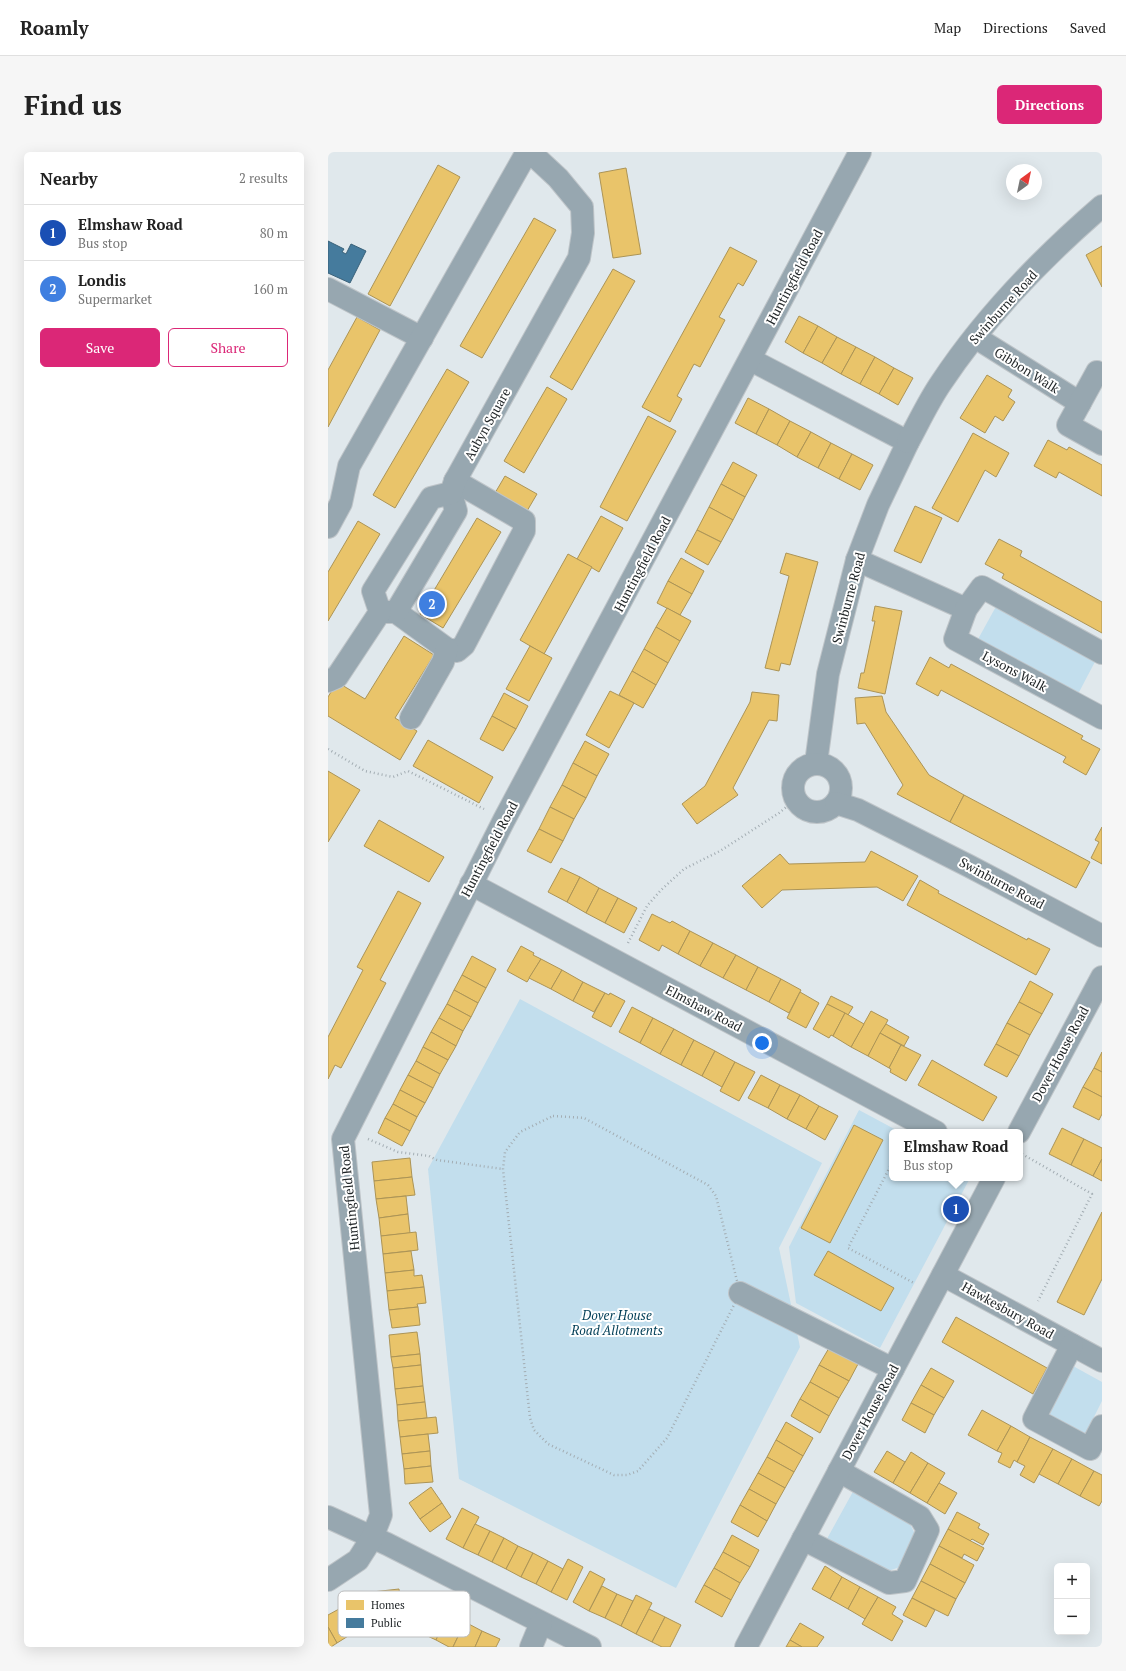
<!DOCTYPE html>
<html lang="en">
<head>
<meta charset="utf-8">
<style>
  body { margin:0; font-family:"PT Serif",serif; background:#f6f6f6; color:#222 }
  .controls { position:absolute; right:12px; bottom:12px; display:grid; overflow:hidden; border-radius:6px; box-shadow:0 4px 16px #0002 }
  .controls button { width:36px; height:36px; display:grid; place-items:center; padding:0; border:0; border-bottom:1px solid #e0e0e0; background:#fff; color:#222; font:20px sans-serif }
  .compass { position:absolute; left:678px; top:12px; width:36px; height:36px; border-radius:50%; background:#fff; box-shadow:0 4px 16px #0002; rotate:33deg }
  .you { position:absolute; left:434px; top:891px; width:14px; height:14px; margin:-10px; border:3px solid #fff; border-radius:50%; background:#1a73e8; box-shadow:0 0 0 6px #1a73e833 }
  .badge { display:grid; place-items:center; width:26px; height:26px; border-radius:50%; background:#db2777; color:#fff; font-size:13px; font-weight:700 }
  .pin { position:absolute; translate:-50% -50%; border:2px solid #fff; box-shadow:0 1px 4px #0006 }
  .popup { position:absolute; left:561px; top:977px; width:134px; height:52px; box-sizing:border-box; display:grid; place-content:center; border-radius:6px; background:#fff; filter:drop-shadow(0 1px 3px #0005); font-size:13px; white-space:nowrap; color:#767676 }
  .popup b { font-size:15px; color:#222 }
  .popup::after { content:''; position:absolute; left:50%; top:100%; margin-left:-8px; border:8px solid transparent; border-top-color:#fff }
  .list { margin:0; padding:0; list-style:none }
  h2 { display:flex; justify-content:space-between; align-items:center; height:52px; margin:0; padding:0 16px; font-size:17px }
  h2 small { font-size:13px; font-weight:400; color:#767676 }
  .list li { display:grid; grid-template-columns:26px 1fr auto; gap:12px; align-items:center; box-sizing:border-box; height:56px; padding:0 16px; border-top:1px solid #e0e0e0 }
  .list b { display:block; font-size:15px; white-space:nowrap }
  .list p { margin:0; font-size:13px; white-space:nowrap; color:#767676 }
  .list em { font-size:13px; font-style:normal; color:#767676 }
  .actions { display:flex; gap:8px; padding:12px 16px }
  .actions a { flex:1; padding:9px 0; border:1px solid #db2777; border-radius:6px; text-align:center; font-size:14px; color:#db2777 }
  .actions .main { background:#db2777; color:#fff }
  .map { position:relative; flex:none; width:774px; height:1495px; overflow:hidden; border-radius:6px }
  header { display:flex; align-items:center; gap:24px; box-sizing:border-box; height:56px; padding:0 20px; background:#fff; border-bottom:1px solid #e0e0e0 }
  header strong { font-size:19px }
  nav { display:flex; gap:22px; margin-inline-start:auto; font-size:14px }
  .intro { display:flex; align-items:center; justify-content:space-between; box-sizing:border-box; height:96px; padding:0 24px }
  h1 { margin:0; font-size:28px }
  .button { padding:10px 18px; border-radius:6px; background:#db2777; color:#fff; font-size:14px; font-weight:700 }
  main { display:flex; gap:24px; padding:0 24px }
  aside { flex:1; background:#fff; border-radius:6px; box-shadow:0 4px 16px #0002 }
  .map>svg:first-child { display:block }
</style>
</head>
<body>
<header>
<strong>Roamly</strong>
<nav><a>Map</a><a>Directions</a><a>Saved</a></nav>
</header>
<div class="intro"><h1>Find us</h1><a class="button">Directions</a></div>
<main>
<aside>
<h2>Nearby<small>2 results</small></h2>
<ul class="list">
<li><span class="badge" style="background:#1a4fb4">1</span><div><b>Elmshaw Road</b><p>Bus stop</p></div><em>80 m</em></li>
<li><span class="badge" style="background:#3f7fe0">2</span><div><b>Londis</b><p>Supermarket</p></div><em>160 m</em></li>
</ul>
<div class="actions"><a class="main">Save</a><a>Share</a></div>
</aside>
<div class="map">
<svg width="774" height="1495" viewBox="0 0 774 1495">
  <rect width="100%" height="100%" fill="#e0e8ec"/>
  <g fill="#c2deed">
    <polygon points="671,449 770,504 749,544 649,489"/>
    <polygon points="192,847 494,1011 451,1096 472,1195 348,1436 131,1327 100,1017"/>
    <polygon points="531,958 572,980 564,980 564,1026 642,1026 552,1196 468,1151 461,1095"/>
    <polygon points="745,1214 774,1230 774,1249 757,1283 721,1264"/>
    <polygon points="527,1336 538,1342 542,1350 582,1372 589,1386 575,1414 557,1420 495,1394"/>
  </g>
  <g fill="#e9c46a" stroke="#ac9456">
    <polygon points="110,13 132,25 62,154 40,142"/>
    <polygon points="298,16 313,102 285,106 271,21"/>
    <polygon points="206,66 228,78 154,206 132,194"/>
    <polygon points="774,94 774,135 758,103"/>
    <polygon points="402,95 429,109 415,134 410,131 391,165 397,168 372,215 366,212 349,244 354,247 342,270 314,255"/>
    <polygon points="285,117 307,129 244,238 222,225"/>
    <polygon points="471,164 490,174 475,201 457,190"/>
    <polygon points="29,165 52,178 0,275 0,218"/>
    <polygon points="490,174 509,185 494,211 475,201"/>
    <polygon points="509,185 528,195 513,222 494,211"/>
    <polygon points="528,195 547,205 532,232 513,222"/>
    <polygon points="547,205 566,216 551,242 532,232"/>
    <polygon points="566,216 585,226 570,253 551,242"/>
    <polygon points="119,217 141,230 67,356 45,343"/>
    <polygon points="659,223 684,238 680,245 687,250 675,269 667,264 657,281 632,266"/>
    <polygon points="219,235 239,247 196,321 176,309"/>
    <polygon points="420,246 441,257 428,282 407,271"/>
    <polygon points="441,257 462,269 449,293 428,282"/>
    <polygon points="320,264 348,279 299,369 272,355"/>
    <polygon points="462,269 483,280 469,305 449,293"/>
    <polygon points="483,280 503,291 490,316 469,305"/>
    <polygon points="645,281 681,301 668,325 657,318 630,370 604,356"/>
    <polygon points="720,288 739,298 741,295 774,313 774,344 731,320 728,326 706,314"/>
    <polygon points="503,291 524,302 511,327 490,316"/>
    <polygon points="524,302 545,313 532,338 511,327"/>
    <polygon points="405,310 429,323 417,345 393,332"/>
    <polygon points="177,324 209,342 199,359 167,341"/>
    <polygon points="393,332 417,345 405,368 381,355"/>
    <polygon points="587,354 614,366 593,411 566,399"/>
    <polygon points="381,355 405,368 393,390 369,378"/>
    <polygon points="273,364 295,376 271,420 249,407"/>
    <polygon points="149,366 173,380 115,476 92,462"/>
    <polygon points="30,369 52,382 0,469 0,420"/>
    <polygon points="369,378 393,390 380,413 357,400"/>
    <polygon points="671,387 694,399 692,404 774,450 774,481 674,426 676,422 657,412"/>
    <polygon points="458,401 490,410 462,513 453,511 451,519 437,516 461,424 452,421"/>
    <polygon points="240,402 264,415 216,502 192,488"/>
    <polygon points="353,406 376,419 364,442 340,429"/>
    <polygon points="340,429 364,442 352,463 329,451"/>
    <polygon points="547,454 574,459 557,542 530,536 533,521 536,521 547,469 544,469"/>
    <polygon points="339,456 363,469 352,489 328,475"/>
    <polygon points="328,475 352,489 340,511 316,497"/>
    <polygon points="76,484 106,503 67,566 89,579 72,608 0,564 0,545 9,530 37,547"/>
    <polygon points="202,494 224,506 201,549 178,537"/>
    <polygon points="316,497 340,511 328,533 304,519"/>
    <polygon points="602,505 621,516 623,512 755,584 753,587 772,597 758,623 735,610 738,605 613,538 610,544 588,532"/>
    <polygon points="304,519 328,533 315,556 291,543"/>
    <polygon points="282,539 306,551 281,596 258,583"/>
    <polygon points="424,540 451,543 449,569 441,568 405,636 410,643 369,672 354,652 377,634 422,550"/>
    <polygon points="176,541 200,554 188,577 164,564"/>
    <polygon points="554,544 558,560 601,623 636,643 622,670 569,642 575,633 537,571 529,572 527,546"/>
    <polygon points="164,564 188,577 175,599 152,587"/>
    <polygon points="100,588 165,625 151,651 85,614"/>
    <polygon points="257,589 281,602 269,624 245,611"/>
    <polygon points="245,611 269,624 258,646 234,633"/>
    <polygon points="0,619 32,638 0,690"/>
    <polygon points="234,633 258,646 246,667 222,655"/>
    <polygon points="636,643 762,710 748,736 622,670"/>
    <polygon points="222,655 246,667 235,689 211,677"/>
    <polygon points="51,668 116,705 101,730 36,694"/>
    <polygon points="774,675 774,712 763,706 771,690 767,688"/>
    <polygon points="211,677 235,689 223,711 199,699"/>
    <polygon points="543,699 590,724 575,749 549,735 454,738 434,756 414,734 452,702 461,712 537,710"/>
    <polygon points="233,716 252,725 239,750 220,740"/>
    <polygon points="252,725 271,736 258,761 239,750"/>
    <polygon points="592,728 611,739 610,741 699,788 700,786 722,797 708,823 579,753"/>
    <polygon points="271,736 290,746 277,771 258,761"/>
    <polygon points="70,739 93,751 52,828 58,831 13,916 7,913 0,927 0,885 35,818 29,815"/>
    <polygon points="290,746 309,756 296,781 277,771"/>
    <polygon points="324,762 342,771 344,769 362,779 350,802 334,793 331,799 311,788"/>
    <polygon points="362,779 385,791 372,814 350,802"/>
    <polygon points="385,791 408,803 395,826 372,814"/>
    <polygon points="193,794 206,801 205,803 213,807 199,830 179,819"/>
    <polygon points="408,803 430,815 418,838 395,826"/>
    <polygon points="144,804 168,817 158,836 134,823"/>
    <polygon points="213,807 234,818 223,837 201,826"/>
    <polygon points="430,815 453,827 441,850 418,838"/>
    <polygon points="234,818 255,830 245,849 223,837"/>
    <polygon points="134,823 158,836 150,851 126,838"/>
    <polygon points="453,827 473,838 461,861 441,850"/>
    <polygon points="702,829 725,842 714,862 691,850"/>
    <polygon points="255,830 277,841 266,860 245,849"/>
    <polygon points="126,838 150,851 143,865 119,852"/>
    <polygon points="472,840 491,851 478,876 459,866"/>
    <polygon points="277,841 281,843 282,841 297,849 283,875 264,865"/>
    <polygon points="503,844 525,855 520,863 499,852"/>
    <polygon points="691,850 714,862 702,883 679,871"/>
    <polygon points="119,852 143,865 135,879 111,866"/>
    <polygon points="499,852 517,861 505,884 503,883 501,886 485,877"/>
    <polygon points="304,855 325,866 312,891 291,880"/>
    <polygon points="543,859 560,868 540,904 523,895"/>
    <polygon points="517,861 536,872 523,895 505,884"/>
    <polygon points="111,866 135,879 128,894 103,880"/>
    <polygon points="325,866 346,877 332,902 312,891"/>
    <polygon points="679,871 702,883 691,904 668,892"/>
    <polygon points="558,872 581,885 576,894 552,881"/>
    <polygon points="346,877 366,888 353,913 332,902"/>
    <polygon points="103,880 128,894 120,908 95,895"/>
    <polygon points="552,881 573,893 561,916 540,904"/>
    <polygon points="366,888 387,899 374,924 353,913"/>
    <polygon points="668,892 691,904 679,925 656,913"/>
    <polygon points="573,893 593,903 578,929 562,920 563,917 561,916"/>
    <polygon points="95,895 120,908 112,922 88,909"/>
    <polygon points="387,899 407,910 394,935 374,924"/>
    <polygon points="774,900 774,920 766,916"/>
    <polygon points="604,908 669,945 655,969 590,933"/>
    <polygon points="88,909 112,922 105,936 80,923"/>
    <polygon points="407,910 427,920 411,949 392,939"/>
    <polygon points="766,916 774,920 774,945 755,935"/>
    <polygon points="80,923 105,936 97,951 72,938"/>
    <polygon points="433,923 452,933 440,956 420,946"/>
    <polygon points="452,933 472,943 459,967 440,956"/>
    <polygon points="755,935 774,945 774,962 771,968 745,955"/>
    <polygon points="72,938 97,951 89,965 65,952"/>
    <polygon points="472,943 491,954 478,977 459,967"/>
    <polygon points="65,952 89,965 82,979 57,966"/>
    <polygon points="491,954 510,964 497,988 478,977"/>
    <polygon points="57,966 82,979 74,994 50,981"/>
    <polygon points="526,973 555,988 502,1091 473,1076"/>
    <polygon points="734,976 756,987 743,1013 721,1002"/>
    <polygon points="756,987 774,996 774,1007 765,1024 743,1013"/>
    <polygon points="82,1006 84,1025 46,1029 44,1010"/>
    <polygon points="774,1007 774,1029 765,1024"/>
    <polygon points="84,1025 87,1043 48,1047 46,1029"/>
    <polygon points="78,1044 80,1062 51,1066 48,1047"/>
    <polygon points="774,1060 774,1127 756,1163 729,1150"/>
    <polygon points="80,1062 82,1081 53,1084 51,1066"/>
    <polygon points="88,1080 90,1098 55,1102 53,1084"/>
    <polygon points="83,1099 86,1118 57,1121 55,1102"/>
    <polygon points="500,1099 566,1136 553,1159 486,1123"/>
    <polygon points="86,1118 86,1124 94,1123 96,1135 59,1139 57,1121"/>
    <polygon points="96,1135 98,1151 89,1152 90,1155 61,1158 59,1139"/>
    <polygon points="90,1155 92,1173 64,1176 61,1158"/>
    <polygon points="628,1165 719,1216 705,1242 614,1190"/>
    <polygon points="89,1180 92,1202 63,1205 61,1183"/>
    <polygon points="501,1196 530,1212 521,1229 491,1213"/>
    <polygon points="92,1202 93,1213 65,1216 63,1205"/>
    <polygon points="93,1213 95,1234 67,1237 65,1216"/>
    <polygon points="491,1213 521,1229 511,1246 482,1230"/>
    <polygon points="603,1216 626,1229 616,1246 593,1233"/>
    <polygon points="482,1230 511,1246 501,1264 472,1247"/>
    <polygon points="593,1233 616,1246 606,1263 583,1251"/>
    <polygon points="95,1234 97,1250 69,1253 67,1237"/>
    <polygon points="472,1247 501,1264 492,1281 463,1264"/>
    <polygon points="97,1250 99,1266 70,1269 69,1253"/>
    <polygon points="583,1251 606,1263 597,1281 574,1268"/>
    <polygon points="654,1258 683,1274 669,1299 640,1283"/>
    <polygon points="108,1265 110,1281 72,1285 70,1269"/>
    <polygon points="458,1270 485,1286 475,1304 448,1288"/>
    <polygon points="683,1274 702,1285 689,1310 686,1308 682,1316 670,1310 674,1301 669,1299"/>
    <polygon points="100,1282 102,1299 74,1302 72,1285"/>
    <polygon points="702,1285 725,1297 706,1331 692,1323 697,1314 689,1310"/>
    <polygon points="448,1288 475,1304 466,1320 439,1305"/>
    <polygon points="725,1297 744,1307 730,1332 711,1322"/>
    <polygon points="102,1299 103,1314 76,1317 74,1302"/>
    <polygon points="559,1299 577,1310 565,1331 546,1320"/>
    <polygon points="583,1300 600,1311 582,1341 565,1331"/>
    <polygon points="439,1305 466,1320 457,1336 430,1321"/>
    <polygon points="744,1307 766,1319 752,1344 730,1332"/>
    <polygon points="600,1311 617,1321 599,1351 582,1341"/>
    <polygon points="103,1314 105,1330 77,1332 76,1317"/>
    <polygon points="766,1319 774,1323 774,1349 771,1354 752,1344"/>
    <polygon points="430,1321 457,1336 448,1352 421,1337"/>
    <polygon points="611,1331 629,1341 617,1362 599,1351"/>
    <polygon points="103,1335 114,1351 92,1367 81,1351"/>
    <polygon points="421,1337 448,1352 439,1369 412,1353"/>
    <polygon points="114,1351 123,1365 102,1380 92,1367"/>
    <polygon points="412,1353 439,1369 430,1385 403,1370"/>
    <polygon points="134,1356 151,1365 135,1396 118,1387"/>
    <polygon points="629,1360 652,1372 650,1376 661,1382 655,1393 644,1387 642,1389 620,1377"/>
    <polygon points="147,1372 162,1379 150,1403 135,1396"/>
    <polygon points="620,1377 656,1396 649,1409 636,1402 634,1406 611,1394"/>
    <polygon points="162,1379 176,1386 164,1410 150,1403"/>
    <polygon points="404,1383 431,1398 422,1415 395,1400"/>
    <polygon points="176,1386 190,1394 178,1417 164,1410"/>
    <polygon points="190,1394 205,1401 193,1425 178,1417"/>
    <polygon points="611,1394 646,1413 637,1431 602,1412"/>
    <polygon points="395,1400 422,1415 412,1431 386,1416"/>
    <polygon points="205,1401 220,1409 208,1432 193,1425"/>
    <polygon points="240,1407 255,1415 239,1448 223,1440"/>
    <polygon points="220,1409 235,1417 223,1440 208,1432"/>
    <polygon points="602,1412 637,1431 628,1447 593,1429"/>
    <polygon points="497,1414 514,1425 502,1447 484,1437"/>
    <polygon points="386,1416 412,1431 403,1448 376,1433"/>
    <polygon points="262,1419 277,1427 261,1459 245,1450"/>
    <polygon points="514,1425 532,1435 520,1457 502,1447"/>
    <polygon points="593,1429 628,1447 620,1464 584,1446"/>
    <polygon points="376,1433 403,1448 394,1465 367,1450"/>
    <polygon points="274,1434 289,1442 277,1466 261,1459"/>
    <polygon points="532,1435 550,1445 537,1467 520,1457"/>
    <polygon points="71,1437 74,1463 56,1465 53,1439"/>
    <polygon points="53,1439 56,1465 38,1467 35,1441"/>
    <polygon points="289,1442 305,1449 293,1474 277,1466"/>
    <polygon points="308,1443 324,1451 308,1482 293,1474"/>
    <polygon points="550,1445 568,1455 564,1462 575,1469 564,1489 534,1472"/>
    <polygon points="584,1446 607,1458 598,1475 575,1463"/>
    <polygon points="102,1453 120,1462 108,1488 89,1479"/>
    <polygon points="11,1457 25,1481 9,1491 0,1475 0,1463"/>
    <polygon points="321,1457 337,1465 324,1490 308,1482"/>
    <polygon points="120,1462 137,1470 125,1495 121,1495 108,1488"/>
    <polygon points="337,1465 353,1473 342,1495 334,1495 324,1490"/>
    <polygon points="137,1470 154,1479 147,1495 125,1495"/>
    <polygon points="472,1471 496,1485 489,1495 474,1495 462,1488"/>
    <polygon points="0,1475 9,1491 3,1495 0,1495"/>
    <polygon points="154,1479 172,1487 168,1495 147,1495"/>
    <polygon points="462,1488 474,1495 458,1495"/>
  </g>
  <polygon fill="#457b9d" stroke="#3a6179" points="0,89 16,97 14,100 18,102 23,92 38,99 22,131 0,121"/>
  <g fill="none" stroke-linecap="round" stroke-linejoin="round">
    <defs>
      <g id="minor">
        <polyline points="0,137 94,186"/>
        <polyline points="647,185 752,251"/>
        <polyline points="423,208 580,290 550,353 529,408 500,522 488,611"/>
        <polyline points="774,223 769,220 740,273 774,292"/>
        <path d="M 580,290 C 591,270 600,250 613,231 C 656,166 715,105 774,54"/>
        <polyline points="0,375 13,351 21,314 199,0"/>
        <polyline points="529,408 638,457"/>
        <polyline points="52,460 68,460 119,497 129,499 136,493 196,379 196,369 127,329"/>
        <polyline points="68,460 128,359 123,341"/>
        <polyline points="774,501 654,435 638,457 627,487 774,566"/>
        <polyline points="0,529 9,525 52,460 45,439 103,346 123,341 127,329 251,106 255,81 254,55 230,26 202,0"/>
        <polyline points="83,566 115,510 119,497"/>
        <circle cx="489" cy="636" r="24"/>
        <polyline points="508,651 530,658 641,714 774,784"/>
        <polyline points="143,732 608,980"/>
        <polyline points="691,980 774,825"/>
        <polyline points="615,1123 774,1209"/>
        <polyline points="412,1141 565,1217"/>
        <polyline points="744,1193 706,1267 762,1297 774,1274"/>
        <polyline points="0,1365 59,1392 262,1495"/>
        <polyline points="475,1387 561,1431 577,1429 600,1378 592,1365 511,1319"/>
        <polyline points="0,1428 30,1408 44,1386 53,1363 15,987 176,668 532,0"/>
        <polyline points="203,1495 213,1471"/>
        <polyline points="418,1495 666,1026"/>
      </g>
    </defs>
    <use href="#minor" stroke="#bec4c8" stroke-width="24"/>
    <g stroke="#a3adb3" stroke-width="2.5" stroke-dasharray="1 3" stroke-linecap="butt">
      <polyline points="0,597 37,619 65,625 80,619 156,657"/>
      <polyline points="300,791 319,754 333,738 356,717 392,699 451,661 468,647"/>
      <polygon points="225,964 256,966 380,1033 388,1044 412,1141 339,1286 310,1319 299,1323 286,1323 220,1292 206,1278 202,1266 175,1017 177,1000 192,980"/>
      <polyline points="40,987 70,1000 101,1004 109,1008 175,1017"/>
      <polyline points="694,1002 764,1042 710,1149"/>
      <polyline points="564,1011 520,1096 586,1131"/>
    </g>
    <use href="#minor" stroke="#97a7b0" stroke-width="22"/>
  </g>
  <g text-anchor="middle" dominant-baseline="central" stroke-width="4" stroke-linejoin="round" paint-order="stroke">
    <g font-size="13" fill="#1f2426" stroke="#fff">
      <text transform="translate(466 125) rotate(-62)">Huntingfield Road</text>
      <text transform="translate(675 155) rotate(-48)">Swinburne Road</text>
      <text transform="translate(699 218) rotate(32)">Gibbon Walk</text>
      <text transform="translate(159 272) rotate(-61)">Aubyn Square</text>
      <text transform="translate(314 412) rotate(-62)">Huntingfield Road</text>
      <text transform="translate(520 446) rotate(-75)">Swinburne Road</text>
      <text transform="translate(687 519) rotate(28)">Lysons Walk</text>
      <text transform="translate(161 697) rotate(-62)">Huntingfield Road</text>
      <text transform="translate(674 731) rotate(28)">Swinburne Road</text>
      <text transform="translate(376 856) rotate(28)">Elmshaw Road</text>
      <text transform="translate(732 902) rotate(-62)">Dover House Road</text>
      <text transform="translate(21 1046) rotate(-96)">Huntingfield Road</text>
      <text transform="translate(680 1158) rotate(29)">Hawkesbury Road</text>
      <text transform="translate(542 1260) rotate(-62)">Dover House Road</text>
    </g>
    <g font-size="13" font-style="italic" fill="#013e57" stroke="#fff">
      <text x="289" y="1163">Dover House<tspan x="289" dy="15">Road Allotments</tspan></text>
    </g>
  </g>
  <rect x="10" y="1439" width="132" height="46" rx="6" fill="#fff" stroke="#bcbdbe" stroke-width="1"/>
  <rect x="18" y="1448" width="18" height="10" fill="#e9c46a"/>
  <rect x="18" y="1466" width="18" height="10" fill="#457b9d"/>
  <g font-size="11" fill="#1f2426">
    <text x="43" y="1457">Homes</text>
    <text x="43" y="1475">Public</text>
  </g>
</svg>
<div class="controls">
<button>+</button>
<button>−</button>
</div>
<svg class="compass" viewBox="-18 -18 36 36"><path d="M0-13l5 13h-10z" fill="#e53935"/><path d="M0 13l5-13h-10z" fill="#767676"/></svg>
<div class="you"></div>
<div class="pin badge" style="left:628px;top:1057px;background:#1a4fb4">1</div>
<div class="popup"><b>Elmshaw Road</b>Bus stop</div>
<div class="pin badge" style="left:104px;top:452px;background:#3f7fe0">2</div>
</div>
</main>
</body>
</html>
